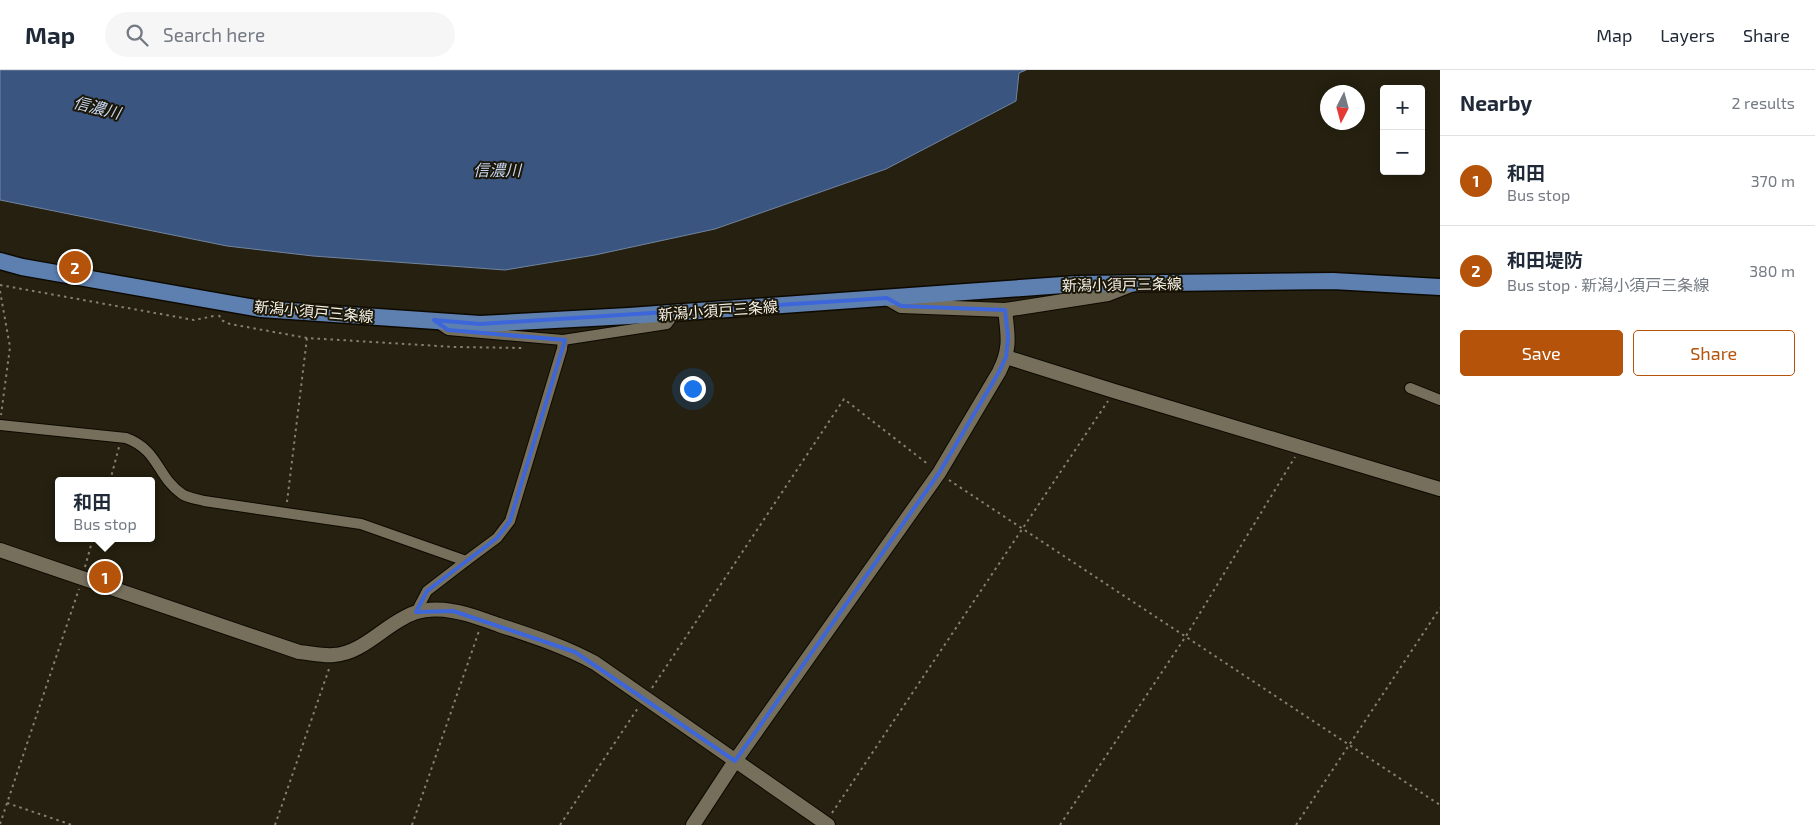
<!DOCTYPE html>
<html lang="en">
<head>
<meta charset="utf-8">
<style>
  body { margin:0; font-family:"Exo 2","Noto Sans JP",sans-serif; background:#f6f6f7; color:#1f2937 }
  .controls { position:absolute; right:15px; top:15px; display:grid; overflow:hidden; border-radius:5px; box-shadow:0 2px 12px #0003 }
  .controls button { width:45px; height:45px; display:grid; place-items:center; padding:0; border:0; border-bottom:1px solid #e0e1e3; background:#fff; color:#1f2937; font:25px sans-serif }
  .compass { position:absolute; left:1320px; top:15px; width:45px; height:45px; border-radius:50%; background:#fff; box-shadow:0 2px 12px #0003; rotate:186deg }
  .you { position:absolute; left:692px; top:318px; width:18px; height:18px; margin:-12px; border:4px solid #fff; border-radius:50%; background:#1a73e8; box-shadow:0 0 0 8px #1a73e833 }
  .badge { display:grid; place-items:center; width:32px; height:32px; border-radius:50%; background:#b45309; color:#fff; font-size:16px; font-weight:700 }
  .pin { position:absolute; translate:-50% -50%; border:2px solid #fff; box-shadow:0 1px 5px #0006 }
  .popup { position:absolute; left:55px; top:407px; width:100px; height:65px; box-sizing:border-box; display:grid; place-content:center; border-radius:5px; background:#fff; filter:drop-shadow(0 1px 4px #0005); font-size:16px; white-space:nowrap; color:#747a83 }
  .popup b { font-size:19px; color:#1f2937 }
  .popup::after { content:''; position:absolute; left:50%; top:100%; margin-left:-10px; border:10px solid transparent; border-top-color:#fff }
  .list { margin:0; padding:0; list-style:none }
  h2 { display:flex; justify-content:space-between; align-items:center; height:65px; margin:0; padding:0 20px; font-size:21px }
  h2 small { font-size:16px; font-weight:400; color:#747a83 }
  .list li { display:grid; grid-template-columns:32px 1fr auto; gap:15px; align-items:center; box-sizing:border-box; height:90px; padding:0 20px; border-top:1px solid #e0e1e3 }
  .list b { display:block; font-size:19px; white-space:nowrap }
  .list p { margin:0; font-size:16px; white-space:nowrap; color:#747a83 }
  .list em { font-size:16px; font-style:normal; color:#747a83 }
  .actions { display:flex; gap:10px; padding:15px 20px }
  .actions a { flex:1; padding:11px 0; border:1px solid #b45309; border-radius:5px; text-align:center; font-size:18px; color:#b45309 }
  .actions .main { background:#b45309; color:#fff }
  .icon { flex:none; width:28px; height:28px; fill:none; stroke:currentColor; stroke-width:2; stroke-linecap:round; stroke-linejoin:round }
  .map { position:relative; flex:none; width:1440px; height:755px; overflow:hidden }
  header { display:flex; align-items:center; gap:30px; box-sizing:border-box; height:70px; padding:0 25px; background:#fff; border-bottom:1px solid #e0e1e3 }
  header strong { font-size:24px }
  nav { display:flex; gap:28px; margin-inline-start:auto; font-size:18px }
  .search { width:350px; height:45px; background:#f6f6f7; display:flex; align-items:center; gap:12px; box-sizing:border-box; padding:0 18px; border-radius:28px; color:#747a83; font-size:19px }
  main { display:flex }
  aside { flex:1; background:#fff }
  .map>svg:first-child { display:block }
</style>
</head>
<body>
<header>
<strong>Map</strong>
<div class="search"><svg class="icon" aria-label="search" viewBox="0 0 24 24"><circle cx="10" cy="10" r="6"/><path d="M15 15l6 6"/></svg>Search here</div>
<nav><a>Map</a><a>Layers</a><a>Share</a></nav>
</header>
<main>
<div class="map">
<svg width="1440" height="755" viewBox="0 0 1440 755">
  <rect width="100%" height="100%" fill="#25200f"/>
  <polygon fill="#3a5580" stroke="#72849f" points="0,0 1026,0 1019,3 1016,31 886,99 715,159 595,185 505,200 313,186 227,176 0,130"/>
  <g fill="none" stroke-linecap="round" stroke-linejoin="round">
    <defs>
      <g id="minor">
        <polyline points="438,253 448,260 563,270 667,254 675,243"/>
        <polyline points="1410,318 1440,330"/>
        <path d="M 0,355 L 126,368 C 159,380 157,407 182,424 C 188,428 197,429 204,431 L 361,454 L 466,491"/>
        <polyline points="416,542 427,521 466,491 497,468 510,451 562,279 563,270"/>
      </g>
      <g id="tertiary">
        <polyline points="887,228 901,236 1005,240 1108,224 1131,215"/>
        <polyline points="1006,287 1114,321 1440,419"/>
        <path d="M 0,480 L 299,582 C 311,583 322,586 334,585 C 364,583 386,553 414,543 C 426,539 440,539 452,541 C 468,543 484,550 499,555 C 532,566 564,576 595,593 L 828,755"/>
        <path d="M 693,755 L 735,691 L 939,403 L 999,302 C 1011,278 1008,266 1005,240"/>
      </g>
      <polyline id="primary" points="0,191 22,197 261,239 480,254 629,246 1077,214 1333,211 1440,217"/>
    </defs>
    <use href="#minor" stroke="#0e0900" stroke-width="12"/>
    <use href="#tertiary" stroke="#0e0900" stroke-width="16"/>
    <use href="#primary" stroke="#0e0900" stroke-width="19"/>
    <g stroke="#848072" stroke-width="2" stroke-dasharray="2.5 4" stroke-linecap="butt">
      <polyline points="0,215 194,250 214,246"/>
      <polyline points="0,221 10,277 1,345"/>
      <polyline points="219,245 221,250 230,254 307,268 455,277 523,278"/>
      <polyline points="949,410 1440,735"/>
      <polyline points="110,411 119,377"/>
      <polyline points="287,432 307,268"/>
      <polyline points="85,497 93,468"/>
      <polyline points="652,618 844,329 929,395"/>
      <polyline points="7,733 72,755"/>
      <polyline points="832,743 1108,331"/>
      <polyline points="0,754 79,519"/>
      <polyline points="275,755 330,596"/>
      <polyline points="412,755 479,561"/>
      <polyline points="560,755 638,638"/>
      <polyline points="1060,755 1186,566 1295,387"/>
      <polyline points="1296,755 1440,538"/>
    </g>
    <use href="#minor" stroke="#756f5c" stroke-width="10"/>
    <use href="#tertiary" stroke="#756f5c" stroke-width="14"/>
    <use href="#primary" stroke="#5e80b0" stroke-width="16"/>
  </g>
  <path fill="none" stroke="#3d66da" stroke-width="4" stroke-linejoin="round" d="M 887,228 L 901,236 L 1005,240 L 1008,267 L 1006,287 L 999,302 L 939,403 L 735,691 L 575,582 L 453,541 L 416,542 L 427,521 L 497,468 L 510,451 L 565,270 L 448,260 L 434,250 L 480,254 Z"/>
  <g text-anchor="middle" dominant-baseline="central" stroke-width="4" stroke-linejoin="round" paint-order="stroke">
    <g font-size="15" fill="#f5f1e7" stroke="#1b1606">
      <text transform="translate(1122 214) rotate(-1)">新潟小須戸三条線</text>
      <text transform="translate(718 240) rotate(-4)">新潟小須戸三条線</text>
      <text transform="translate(314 241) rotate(5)">新潟小須戸三条線</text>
    </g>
    <g font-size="16" font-style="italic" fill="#c4d6f1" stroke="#1b1606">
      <text transform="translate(97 37) rotate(14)">信濃川</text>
      <text x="497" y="99">信濃川</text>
    </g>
  </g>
</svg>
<div class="controls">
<button>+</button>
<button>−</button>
</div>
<svg class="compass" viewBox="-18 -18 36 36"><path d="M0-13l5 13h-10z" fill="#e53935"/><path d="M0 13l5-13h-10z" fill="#747a83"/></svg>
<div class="you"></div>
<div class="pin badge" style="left:105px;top:507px">1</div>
<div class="popup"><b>和田</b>Bus stop</div>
<div class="pin badge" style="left:75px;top:197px">2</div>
</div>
<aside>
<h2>Nearby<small>2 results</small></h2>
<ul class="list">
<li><span class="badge">1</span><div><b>和田</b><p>Bus stop</p></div><em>370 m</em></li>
<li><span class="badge">2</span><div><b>和田堤防</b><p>Bus stop · 新潟小須戸三条線</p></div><em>380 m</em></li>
</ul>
<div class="actions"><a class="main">Save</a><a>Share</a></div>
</aside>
</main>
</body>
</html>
